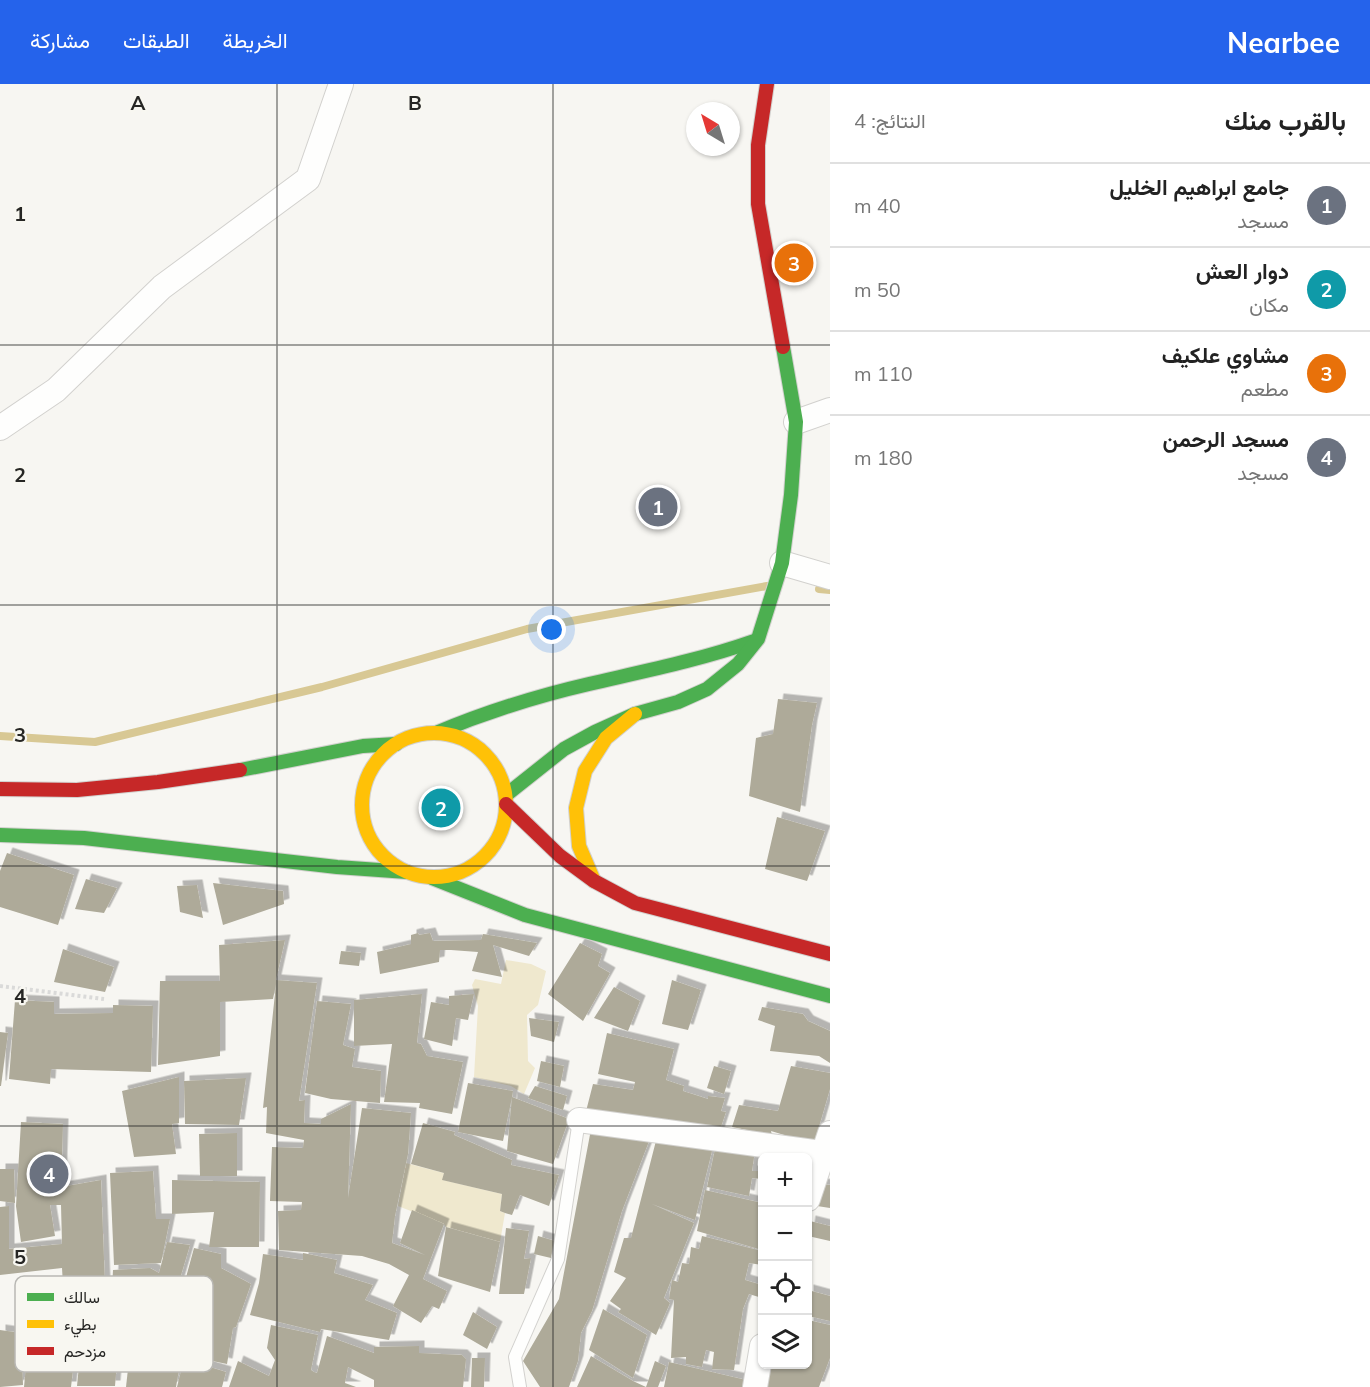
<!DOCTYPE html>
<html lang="ar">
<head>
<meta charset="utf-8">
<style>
  body { margin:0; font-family:Mulish,Vazirmatn,sans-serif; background:#f2f2f2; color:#222; direction:rtl }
  .controls { position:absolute; right:18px; bottom:18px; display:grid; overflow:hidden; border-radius:9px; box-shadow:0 2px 4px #0004 }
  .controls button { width:54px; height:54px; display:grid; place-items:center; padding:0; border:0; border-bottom:2px solid #e0e0e0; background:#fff; color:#222; font:30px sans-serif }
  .compass { position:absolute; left:686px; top:18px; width:54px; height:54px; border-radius:50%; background:#fff; box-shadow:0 2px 4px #0004; rotate:322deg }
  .you { position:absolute; left:552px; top:546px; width:21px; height:21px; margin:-15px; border:4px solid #fff; border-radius:50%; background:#1a73e8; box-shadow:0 0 0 9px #1a73e833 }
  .badge { display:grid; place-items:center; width:39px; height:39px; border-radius:50%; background:#2563eb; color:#fff; font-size:20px; font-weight:700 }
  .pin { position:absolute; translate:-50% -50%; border:3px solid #fff; box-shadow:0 2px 6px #0006 }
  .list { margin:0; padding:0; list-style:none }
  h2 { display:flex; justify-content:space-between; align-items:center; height:78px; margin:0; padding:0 24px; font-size:26px }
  h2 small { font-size:20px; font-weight:400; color:#767676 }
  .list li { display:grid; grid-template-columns:39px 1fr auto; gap:18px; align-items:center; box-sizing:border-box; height:84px; padding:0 24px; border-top:2px solid #e0e0e0 }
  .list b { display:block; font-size:22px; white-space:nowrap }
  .list p { margin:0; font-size:20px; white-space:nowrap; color:#767676 }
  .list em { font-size:20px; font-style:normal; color:#767676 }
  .icon { flex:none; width:33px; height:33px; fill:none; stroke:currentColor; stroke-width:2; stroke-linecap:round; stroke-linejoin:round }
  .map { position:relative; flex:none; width:830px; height:1303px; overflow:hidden; direction:ltr }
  header { display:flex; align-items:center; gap:36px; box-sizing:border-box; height:84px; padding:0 30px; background:#2563eb; color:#fff }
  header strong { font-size:28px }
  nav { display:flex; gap:33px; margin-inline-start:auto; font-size:21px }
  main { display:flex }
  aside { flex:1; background:#fff }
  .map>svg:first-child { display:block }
</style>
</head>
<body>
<header>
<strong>Nearbee</strong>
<nav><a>الخريطة</a><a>الطبقات</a><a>مشاركة</a></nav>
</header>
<main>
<aside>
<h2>بالقرب منك<small>النتائج: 4</small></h2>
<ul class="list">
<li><span class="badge" style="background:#6b7280">1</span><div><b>جامع ابراهيم الخليل</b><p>مسجد</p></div><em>40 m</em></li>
<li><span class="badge" style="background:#0f9aa8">2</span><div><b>دوار العش</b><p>مكان</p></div><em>50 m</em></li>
<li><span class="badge" style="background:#e8710a">3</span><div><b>مشاوي علكيف</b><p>مطعم</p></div><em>110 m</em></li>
<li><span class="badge" style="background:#6b7280">4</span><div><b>مسجد الرحمن</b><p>مسجد</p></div><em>180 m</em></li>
</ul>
</aside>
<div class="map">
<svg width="830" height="1303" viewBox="0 0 830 1303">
  <defs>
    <filter id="shadow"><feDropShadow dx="5.5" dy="-5.5" stdDeviation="0" flood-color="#0004"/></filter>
  </defs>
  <rect width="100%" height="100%" fill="#f7f6f2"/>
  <g fill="#efe8ce">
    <polygon points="506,876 531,880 546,887 538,921 527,931 528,977 535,984 524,1010 511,1002 474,993 478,922 472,901 475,895 501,900"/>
    <polygon points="406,1079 444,1089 443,1096 502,1110 500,1127 505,1129 500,1158 446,1143 444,1140 398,1122"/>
  </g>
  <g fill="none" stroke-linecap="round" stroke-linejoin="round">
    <g stroke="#d8c894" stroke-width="8">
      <polyline points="819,505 830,506"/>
      <polyline points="0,652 95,658 322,603 527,545 767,502"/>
    </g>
  </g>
  <g fill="#aeaa99" filter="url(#shadow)">
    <polygon points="778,615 817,619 812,641 800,728 749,712 756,654 773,650"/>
    <polygon points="777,733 825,747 807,797 765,785"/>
    <polygon points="7,769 74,791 58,841 0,823 0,787"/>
    <polygon points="86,795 117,804 104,829 75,825"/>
    <polygon points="213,799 283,807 284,820 223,841"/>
    <polygon points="197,801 203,834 180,828 177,802"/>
    <polygon points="418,849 419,851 430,849 433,857 481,856 483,850 537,859 529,872 493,861 502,893 472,887 478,868 451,866 440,866 439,878 380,890 377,868 411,860 411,851"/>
    <polygon points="285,856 276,896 317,899 299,1017 305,1016 304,1039 321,1040 321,1035 351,1020 348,1114 362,1024 411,1029 408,1070 395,1132 392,1159 425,1171 400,1159 412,1126 444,1140 423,1195 447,1207 439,1225 432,1222 421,1239 393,1222 409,1191 389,1180 362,1172 279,1166 278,1127 301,1126 302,1118 270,1117 272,1063 303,1064 304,1056 266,1049 267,1023 263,1024 276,900 273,915 220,918 220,972 158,981 160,897 220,897 219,861"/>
    <polygon points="580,859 602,870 598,882 610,889 583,937 548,910"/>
    <polygon points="63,865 114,883 105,908 54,898"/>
    <polygon points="341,867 361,869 359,882 339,880"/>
    <polygon points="672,896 701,906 688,946 662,940"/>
    <polygon points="614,903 640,917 628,947 594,934"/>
    <polygon points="422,910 417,959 421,960 427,972 463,978 452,1030 419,1024 420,1019 384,1018 392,960 354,962 354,916"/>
    <polygon points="474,910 468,936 456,934 452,962 424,955 431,918 449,921 449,912"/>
    <polygon points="15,916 54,918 54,930 113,929 113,921 153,922 151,988 51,985 50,1000 9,995"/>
    <polygon points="317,917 351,920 343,961 355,965 352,983 381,987 380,1019 331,1015 305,1009"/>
    <polygon points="762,923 803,930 808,937 830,947 830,979 819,972 770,967 775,942 758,936"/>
    <polygon points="529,934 559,938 554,958 531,952"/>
    <polygon points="0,948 8,949 1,1002 0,1002"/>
    <polygon points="607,949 674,965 666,996 684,1002 683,1007 708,1015 708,1012 725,1014 721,1027 726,1028 718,1052 584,1035 593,1000 633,1006 635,998 598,990"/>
    <polygon points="541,977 564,982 560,1003 537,997"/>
    <polygon points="714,982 731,987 724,1010 707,1004"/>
    <polygon points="791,982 830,989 830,1005 814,1060 771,1047 772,1051 732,1043 739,1021 778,1027"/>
    <polygon points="179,993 179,1039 172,1040 176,1070 134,1073 122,1007"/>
    <polygon points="246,994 239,1041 185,1040 184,997"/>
    <polygon points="468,999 513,1007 512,1013 569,1035 553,1080 507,1067 512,1013 503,1057 458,1048"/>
    <polygon points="535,1002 567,1012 563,1026 528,1014"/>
    <polygon points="21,1038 63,1040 61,1103 101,1096 105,1202 63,1201 62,1184 0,1191 0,1123 9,1122 9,1165 62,1160 61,1121 50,1121 55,1152 21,1158 16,1122"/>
    <polygon points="423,1039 455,1048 454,1051 512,1076 511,1081 559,1091 549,1122 520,1111 512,1131 505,1129 500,1127 502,1110 442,1096 444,1089 411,1080"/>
    <polygon points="592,1040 653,1047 622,1127 592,1227 581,1249 578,1277 569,1303 540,1303 523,1277 559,1215"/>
    <polygon points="237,1049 237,1092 200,1092 199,1050"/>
    <polygon points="658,1049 714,1059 695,1136 652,1120 694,1139 664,1214 670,1219 656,1251 618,1228 621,1225 610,1217 626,1194 614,1188 624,1154 631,1154"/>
    <polygon points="715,1065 755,1067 752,1087 762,1087 762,1095 752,1094 749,1112 707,1103"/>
    <polygon points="0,1085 14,1085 15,1119 0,1117"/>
    <polygon points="153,1087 156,1135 170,1135 161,1179 114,1181 110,1089"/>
    <polygon points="172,1096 260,1098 259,1163 209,1163 214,1128 172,1130"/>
    <polygon points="821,1100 830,1101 830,1124 817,1122"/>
    <polygon points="705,1106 762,1119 762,1166 697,1147"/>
    <polygon points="810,1137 830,1142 830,1157 808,1152"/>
    <polygon points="446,1143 500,1158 490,1208 438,1192"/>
    <polygon points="506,1144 529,1147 524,1175 531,1174 524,1210 499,1210"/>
    <polygon points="538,1152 555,1157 551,1174 534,1170"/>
    <polygon points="702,1152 762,1167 762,1181 749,1179 745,1196 762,1201 762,1214 749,1210 743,1225 734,1286 712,1285 714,1268 706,1266 702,1283 686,1280 686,1273 671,1274 674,1216 669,1215 672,1196 678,1198 682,1179 689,1180 691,1163 699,1165"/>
    <polygon points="167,1158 190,1161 179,1198 177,1199 172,1225 168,1224 161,1267 149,1265 147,1274 124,1270 132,1219 150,1221 112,1205 113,1186 150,1184 159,1189"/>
    <polygon points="194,1164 221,1170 221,1184 251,1200 236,1243 233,1244 227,1280 174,1269 184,1233 179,1219"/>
    <polygon points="303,1169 337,1176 334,1189 373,1201 365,1216 397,1229 389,1256 321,1245 320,1248 250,1231 259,1199 263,1170 303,1176"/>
    <polygon points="808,1206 830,1212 830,1237 808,1232"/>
    <polygon points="82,1210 71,1303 24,1303 29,1250 37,1249 37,1212"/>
    <polygon points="99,1213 122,1218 115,1302 77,1302 84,1229 95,1229"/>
    <polygon points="603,1225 647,1251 633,1294 589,1266"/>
    <polygon points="473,1228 497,1243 487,1265 463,1251"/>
    <polygon points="808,1236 830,1241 830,1274 819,1303 759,1303 765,1281 808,1280"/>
    <polygon points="271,1241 318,1251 311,1286 314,1288 317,1289 327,1252 374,1269 374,1263 419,1262 419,1269 462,1271 466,1275 463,1303 374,1303 374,1296 348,1283 345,1299 356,1303 229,1303 238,1277 269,1292 275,1276 267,1264"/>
    <polygon points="0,1246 21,1249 23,1301 0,1303"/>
    <polygon points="591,1272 633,1297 646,1303 655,1277 666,1282 658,1303 577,1303"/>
    <polygon points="472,1274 485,1274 484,1303 471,1303"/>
    <polygon points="184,1275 226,1288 222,1303 177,1303"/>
    <polygon points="129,1276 179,1286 176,1303 126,1303"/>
    <polygon points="669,1278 746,1296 744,1303 664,1303"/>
  </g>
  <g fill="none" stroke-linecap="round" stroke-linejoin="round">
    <defs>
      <polyline id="lane" points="520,1303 515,1273 558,1175 579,1036"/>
      <g id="street">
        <polyline points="796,338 830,326"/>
        <polyline points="0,344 56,306 162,203 308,95 341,0"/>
        <polyline points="782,479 830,493"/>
        <polyline points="579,1036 830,1070"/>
        <polyline points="808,1115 830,1049"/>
        <polyline points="755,1303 762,1262"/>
      </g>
      <g id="fast">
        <path d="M 436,649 C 486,628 537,612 589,600 C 645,587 700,576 754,557"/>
        <polyline points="240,686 363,662 396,660"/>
        <polyline points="506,711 564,665 595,648 635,630 678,618 707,605 738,580 758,555 782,479 791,411 796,338 783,263"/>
        <polyline points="0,751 84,754 337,783 407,788"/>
        <polyline points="432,794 525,831 830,912"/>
      </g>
      <g id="slow">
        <circle cx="434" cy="721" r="72"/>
        <polyline points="594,797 579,762 576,724 585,687 606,654 635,630"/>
      </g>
      <g id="jam">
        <polyline points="767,0 758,61 758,120 783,263"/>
        <polyline points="0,705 77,706 158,698 240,686"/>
        <polyline points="506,720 560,772 594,797 635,819 830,870"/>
      </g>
    </defs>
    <use href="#lane" stroke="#d2d1ce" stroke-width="14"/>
    <use href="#street" stroke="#d2d1ce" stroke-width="26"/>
    <use href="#fast" stroke="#d2d1ce" stroke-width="16"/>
    <use href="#slow" stroke="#d2d1ce" stroke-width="16"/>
    <use href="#jam" stroke="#d2d1ce" stroke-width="16"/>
    <polyline stroke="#dadad9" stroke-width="4" stroke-dasharray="3 3" stroke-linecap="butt" points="0,902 104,915"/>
    <use href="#lane" stroke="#fefefd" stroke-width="12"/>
    <use href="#street" stroke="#fefefd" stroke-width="24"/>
    <use href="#fast" stroke="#4caf50" stroke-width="14"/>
    <use href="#slow" stroke="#ffc107" stroke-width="14"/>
    <use href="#jam" stroke="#c62828" stroke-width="14"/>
  </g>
  <path fill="none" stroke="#262624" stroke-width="1.5" stroke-opacity="0.55" d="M 277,0 L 277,1303M 553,0 L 553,1303M 0,261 L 830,261M 0,521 L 830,521M 0,782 L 830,782M 0,1042 L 830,1042"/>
  <rect x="15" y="1192" width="198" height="96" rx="9" fill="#f8f7f1" stroke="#b9b8b4" stroke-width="1.5"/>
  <rect x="27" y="1209" width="27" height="8" fill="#4caf50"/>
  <rect x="27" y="1236" width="27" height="8" fill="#ffc107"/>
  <rect x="27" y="1263" width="27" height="8" fill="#c62828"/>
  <g font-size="16" fill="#262624">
    <text x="64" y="1219">سالك</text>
    <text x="64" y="1246">بطيء</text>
    <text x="64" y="1273">مزدحم</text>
  </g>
  <g font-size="20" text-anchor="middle" font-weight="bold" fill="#262624" stroke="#f8f7f1" stroke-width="4.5" stroke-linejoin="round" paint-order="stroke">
    <text x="138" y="26">A</text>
    <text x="415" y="26">B</text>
    <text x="20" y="137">1</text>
    <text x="20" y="398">2</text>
    <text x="20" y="658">3</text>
    <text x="20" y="919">4</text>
    <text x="20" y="1180">5</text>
  </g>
</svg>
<div class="controls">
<button>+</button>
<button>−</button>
<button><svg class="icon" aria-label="locate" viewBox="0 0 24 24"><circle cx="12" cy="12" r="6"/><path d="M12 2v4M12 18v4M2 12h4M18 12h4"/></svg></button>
<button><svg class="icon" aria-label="layers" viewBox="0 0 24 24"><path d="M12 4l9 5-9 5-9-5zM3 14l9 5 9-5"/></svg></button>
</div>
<svg class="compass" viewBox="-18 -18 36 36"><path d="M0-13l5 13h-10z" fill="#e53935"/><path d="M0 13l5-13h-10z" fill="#767676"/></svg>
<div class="you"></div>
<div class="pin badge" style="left:658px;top:423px;background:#6b7280">1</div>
<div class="pin badge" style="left:441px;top:724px;background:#0f9aa8">2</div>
<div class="pin badge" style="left:794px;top:179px;background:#e8710a">3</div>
<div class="pin badge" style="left:49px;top:1090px;background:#6b7280">4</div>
</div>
</main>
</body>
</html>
